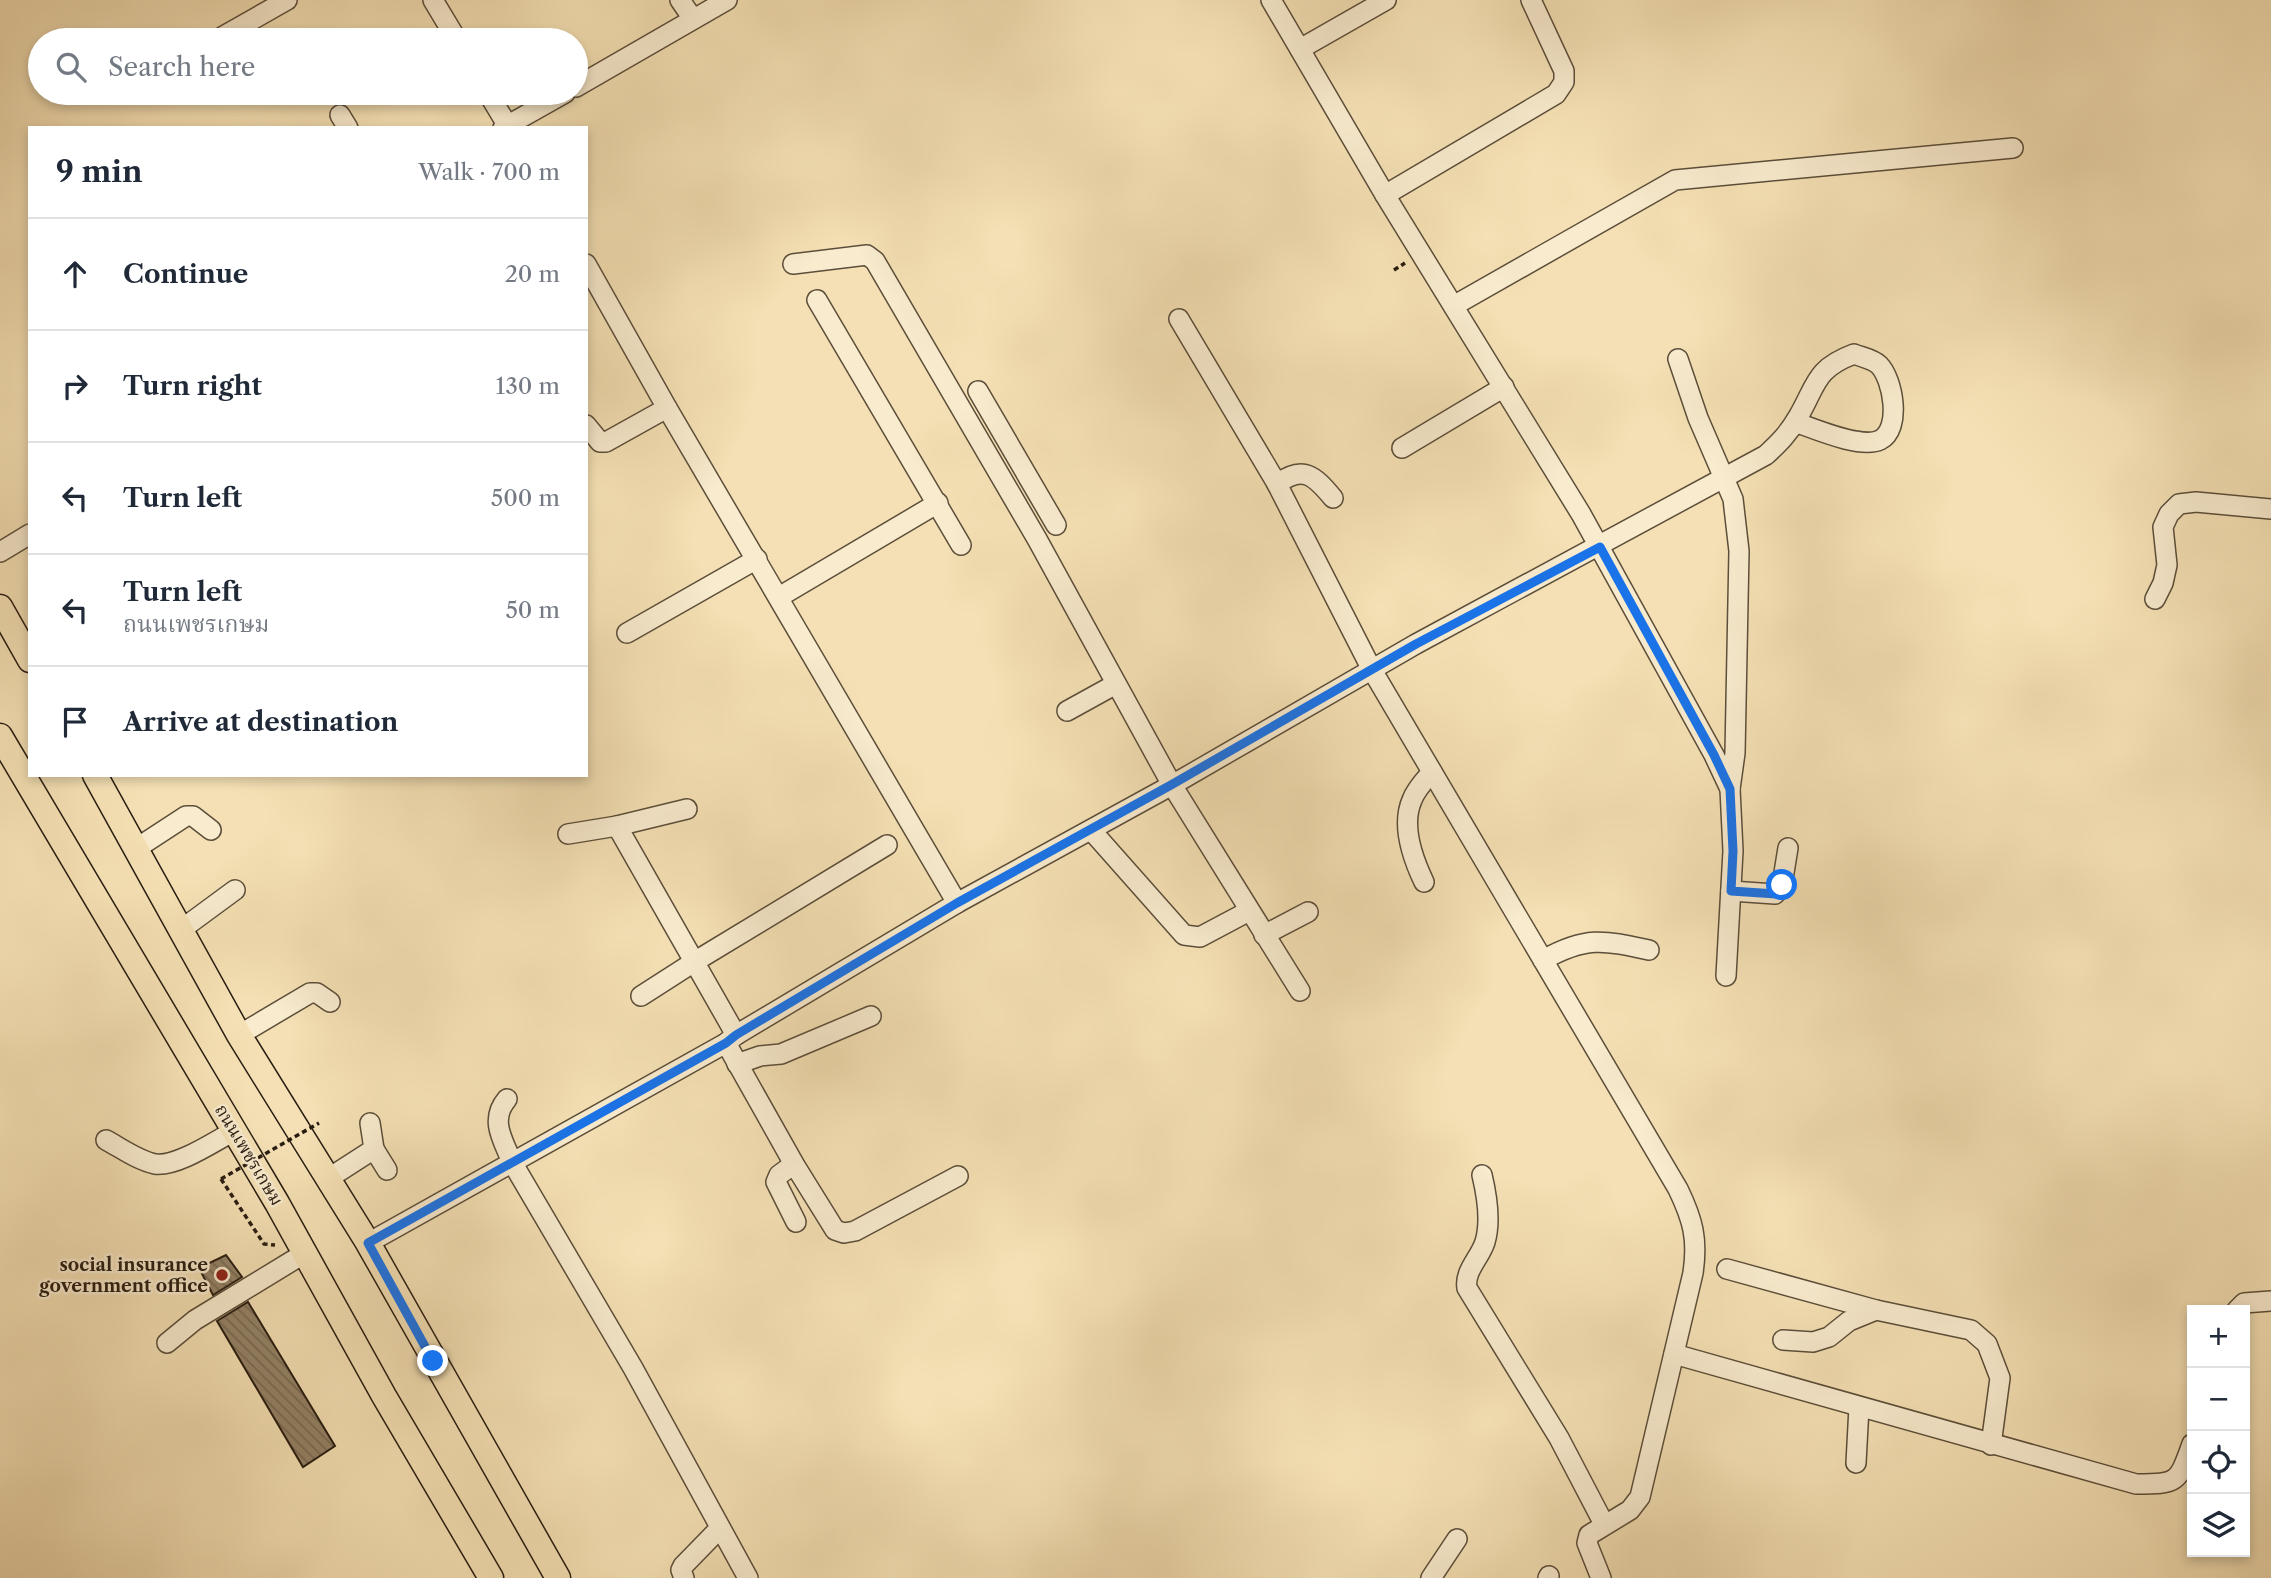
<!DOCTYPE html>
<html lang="en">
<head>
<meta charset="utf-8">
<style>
  body { margin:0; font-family:"Libre Caslon Text","Noto Serif Thai",serif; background:#f2f2f3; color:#1f2937 }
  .controls { position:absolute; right:21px; bottom:21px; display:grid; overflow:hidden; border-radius:0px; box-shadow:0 4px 10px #0003 }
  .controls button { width:63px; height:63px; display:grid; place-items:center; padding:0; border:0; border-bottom:2px solid #e0e1e3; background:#fff; color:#1f2937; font:35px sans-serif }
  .stop { position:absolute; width:21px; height:21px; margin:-16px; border:5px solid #1a73e8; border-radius:50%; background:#fff }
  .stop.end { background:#1a73e8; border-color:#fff; box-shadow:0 2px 7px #0008 }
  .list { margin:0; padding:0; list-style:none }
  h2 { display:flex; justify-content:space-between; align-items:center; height:91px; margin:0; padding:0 28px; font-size:30px }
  h2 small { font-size:23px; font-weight:400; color:#747a83 }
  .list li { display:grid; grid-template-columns:46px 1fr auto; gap:21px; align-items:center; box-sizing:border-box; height:112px; padding:0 28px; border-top:2px solid #e0e1e3 }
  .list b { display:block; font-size:26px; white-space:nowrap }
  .list p { margin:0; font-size:23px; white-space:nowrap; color:#747a83 }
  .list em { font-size:23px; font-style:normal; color:#747a83 }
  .icon { flex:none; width:38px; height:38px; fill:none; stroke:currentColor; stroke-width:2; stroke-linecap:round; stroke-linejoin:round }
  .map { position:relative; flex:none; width:2271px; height:1578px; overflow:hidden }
  .search { position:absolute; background:#fff; box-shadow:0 4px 10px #0003; left:28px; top:28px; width:560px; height:77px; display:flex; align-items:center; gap:18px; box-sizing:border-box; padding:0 24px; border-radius:38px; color:#747a83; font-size:26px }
  .panel { position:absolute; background:#fff; box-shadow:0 4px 10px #0003; left:28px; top:126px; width:560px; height:651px; border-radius:0px }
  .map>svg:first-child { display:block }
</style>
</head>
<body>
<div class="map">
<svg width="2271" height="1578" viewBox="0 0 2271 1578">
  <defs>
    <pattern id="building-back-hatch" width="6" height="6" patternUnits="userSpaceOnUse" patternTransform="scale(1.75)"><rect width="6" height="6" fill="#938266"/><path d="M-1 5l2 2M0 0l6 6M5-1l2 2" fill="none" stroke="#786a53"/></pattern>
  </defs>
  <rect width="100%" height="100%" fill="#f4e0b4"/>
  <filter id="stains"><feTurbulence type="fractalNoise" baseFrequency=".00286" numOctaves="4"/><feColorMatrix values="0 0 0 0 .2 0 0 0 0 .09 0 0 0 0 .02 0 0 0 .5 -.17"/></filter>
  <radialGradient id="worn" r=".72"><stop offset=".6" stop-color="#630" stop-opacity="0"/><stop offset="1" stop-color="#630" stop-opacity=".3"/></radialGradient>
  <g fill="url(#building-back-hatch)" stroke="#291d12" stroke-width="2">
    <polygon points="226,1255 242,1277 213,1295 199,1268"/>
    <polygon points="248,1302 335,1446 303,1467 217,1321"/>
  </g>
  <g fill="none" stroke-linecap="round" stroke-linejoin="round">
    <defs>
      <g id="minor">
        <polyline points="433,0 457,40"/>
        <polyline points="680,0 693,19"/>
        <polyline points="1271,0 1385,195 1581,514 1714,755 1730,789"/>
        <polyline points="220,38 287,0"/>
        <polyline points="1300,49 1386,0"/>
        <polyline points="576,87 727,0"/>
        <polyline points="488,93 509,128"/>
        <polyline points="340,115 348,128"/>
        <polyline points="503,128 565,93"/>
        <polyline points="1385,195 1556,94 1564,82 1564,71 1531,0"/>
        <polyline points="586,264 667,408 957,903"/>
        <polyline points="793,264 867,255 875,261 1037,539 1172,785 1300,991"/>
        <polyline points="817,300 961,545"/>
        <polyline points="1455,305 1675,180 2013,148"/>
        <path d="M 1179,319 L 1277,484 L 1372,670 L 1678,1189 C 1693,1220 1698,1239 1693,1273 L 1640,1497 L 1630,1510 L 1589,1535 L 1587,1543 L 1601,1578"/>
        <polyline points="1678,359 1698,418 1733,499 1739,551 1735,753 1730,789 1733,851 1726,976"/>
        <polyline points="978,391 1056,525"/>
        <polyline points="586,425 600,442 606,442 667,408"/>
        <polyline points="1402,448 1504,387"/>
        <path d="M 1277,484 C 1303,465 1314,475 1333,498"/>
        <polyline points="0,552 30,534"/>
        <polyline points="779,597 938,503"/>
        <polyline points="2155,599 2163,583 2167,565 2163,527 2169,514 2179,504 2196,502 2271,509"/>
        <polyline points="627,633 757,559"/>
        <polyline points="1067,711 1116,684"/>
        <polyline points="617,826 736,1035"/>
        <polyline points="1091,830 1184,935 1200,937 1249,911"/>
        <polyline points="568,834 617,826 687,809"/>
        <polyline points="137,848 186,816 193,816 211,830"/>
        <path d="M 1424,882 C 1413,859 1401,825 1412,800 C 1416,789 1425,780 1432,772"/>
        <polyline points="1731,891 1775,894 1782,885 1788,848"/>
        <polyline points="182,929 235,890"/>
        <polyline points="1264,935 1308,912"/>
        <path d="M 1543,960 C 1586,936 1603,940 1649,950"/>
        <polyline points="641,996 694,962 887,845"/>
        <polyline points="239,1035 310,993 317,993 330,1002"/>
        <polyline points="726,1043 794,1164 835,1230 844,1233 855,1231 958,1176"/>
        <polyline points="737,1064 760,1056 781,1054 871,1016"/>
        <path d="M 507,1099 C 489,1120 503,1140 512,1162 L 633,1368 L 748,1578"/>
        <path d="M 106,1140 C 121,1148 137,1160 155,1164 C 177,1167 215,1141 234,1131"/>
        <polyline points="374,1149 387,1170"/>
        <polyline points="794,1164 779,1175 776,1182 796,1222"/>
        <path d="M 1482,1175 C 1487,1196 1491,1222 1485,1242 C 1480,1258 1464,1271 1467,1288 L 1559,1438 L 1604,1524"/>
        <polyline points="329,1178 374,1149 370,1123"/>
        <path d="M 368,1243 L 726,1043 L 736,1035 L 957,903 L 1172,785 L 1416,644 L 1766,455 C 1779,443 1789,433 1798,417 C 1817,385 1814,369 1854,354 C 1861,357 1873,359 1879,365 C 1893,379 1902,429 1880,440 C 1861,449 1815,429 1795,422"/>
        <polyline points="1727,1269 1876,1310"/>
        <polyline points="2237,1310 2244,1303 2271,1301"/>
        <polyline points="1783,1340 1813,1342 1829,1337 1849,1321 1876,1310 1971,1330 1987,1344 2000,1378 1991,1445"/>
        <polyline points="167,1343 195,1320 305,1253"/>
        <path d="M 1674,1354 L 2136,1484 C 2178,1484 2178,1483 2192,1444"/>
        <polyline points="1856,1463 1859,1407"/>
        <polyline points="684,1578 681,1570 683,1566 720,1528"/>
        <polyline points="1431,1578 1457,1539"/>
        <polyline points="1548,1578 1549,1576"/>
      </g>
      <g id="major">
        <polyline points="0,607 30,660"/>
        <polyline points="0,736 277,1203 384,1396 491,1578"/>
        <polyline points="95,775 239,1035 368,1243 558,1578"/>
      </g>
    </defs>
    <use href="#minor" stroke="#5c4e3a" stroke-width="22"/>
    <use href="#major" stroke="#291d12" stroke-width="27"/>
    <g stroke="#291d12" stroke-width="3.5" stroke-dasharray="5 3.5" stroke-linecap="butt">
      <polyline points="1394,270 1405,263"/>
      <polyline points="221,1179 264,1244 275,1245"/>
    </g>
    <use href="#minor" stroke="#f8ebce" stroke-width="19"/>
    <use href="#major" stroke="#f4e0b4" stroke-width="24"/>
    <polyline stroke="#291d12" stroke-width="3.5" stroke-dasharray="5 3.5" stroke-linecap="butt" points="221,1179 319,1123"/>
  </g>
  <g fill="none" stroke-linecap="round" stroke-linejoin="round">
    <polyline stroke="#1a73e8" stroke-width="9" points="433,1361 368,1243 726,1043 736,1035 957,903 1171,785 1416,644 1600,547 1714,755 1730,789 1733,851 1731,891 1776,894 1782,885"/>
  </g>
  <circle fill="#8f2418" stroke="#f8ebce" stroke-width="2.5" cx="222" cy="1275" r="7"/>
  <g text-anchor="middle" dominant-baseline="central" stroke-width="5" stroke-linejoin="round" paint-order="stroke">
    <g font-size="18" fill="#291d12" stroke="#f8ebce">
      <text transform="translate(249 1155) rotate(59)">ถนนเพชรเกษม</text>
    </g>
    <g font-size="18" font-weight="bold" fill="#291d12" stroke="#f8ebce" text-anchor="end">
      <text x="208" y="1265">social insurance<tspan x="208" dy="21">government office</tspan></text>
    </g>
  </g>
  <rect width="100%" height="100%" filter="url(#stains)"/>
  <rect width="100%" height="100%" fill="url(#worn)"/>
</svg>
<div class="controls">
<button>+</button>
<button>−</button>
<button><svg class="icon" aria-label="locate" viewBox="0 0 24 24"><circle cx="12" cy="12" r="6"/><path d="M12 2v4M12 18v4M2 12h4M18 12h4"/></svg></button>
<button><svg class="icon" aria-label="layers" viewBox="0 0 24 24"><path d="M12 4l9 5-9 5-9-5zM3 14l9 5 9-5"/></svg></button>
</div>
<div class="stop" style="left:1782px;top:885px"></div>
<div class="stop end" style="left:433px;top:1361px"></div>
<div class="search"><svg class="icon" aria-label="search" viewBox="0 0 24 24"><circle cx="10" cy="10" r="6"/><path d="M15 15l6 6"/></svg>Search here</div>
<section class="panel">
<h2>9 min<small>Walk · 700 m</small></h2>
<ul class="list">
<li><svg class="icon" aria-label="ahead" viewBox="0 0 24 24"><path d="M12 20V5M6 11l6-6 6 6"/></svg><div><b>Continue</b></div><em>20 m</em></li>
<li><svg class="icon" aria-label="right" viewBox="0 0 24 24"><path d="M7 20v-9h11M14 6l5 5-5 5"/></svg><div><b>Turn right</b></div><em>130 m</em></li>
<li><svg class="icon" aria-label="left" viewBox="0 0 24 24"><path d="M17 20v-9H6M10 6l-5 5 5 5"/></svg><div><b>Turn left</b></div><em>500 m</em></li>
<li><svg class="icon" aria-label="left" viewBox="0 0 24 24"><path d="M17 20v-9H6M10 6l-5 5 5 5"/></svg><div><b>Turn left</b><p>ถนนเพชรเกษม</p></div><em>50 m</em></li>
<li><svg class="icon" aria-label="arrive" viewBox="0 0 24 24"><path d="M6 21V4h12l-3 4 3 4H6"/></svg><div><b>Arrive at destination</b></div></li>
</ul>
</section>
</div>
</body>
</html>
